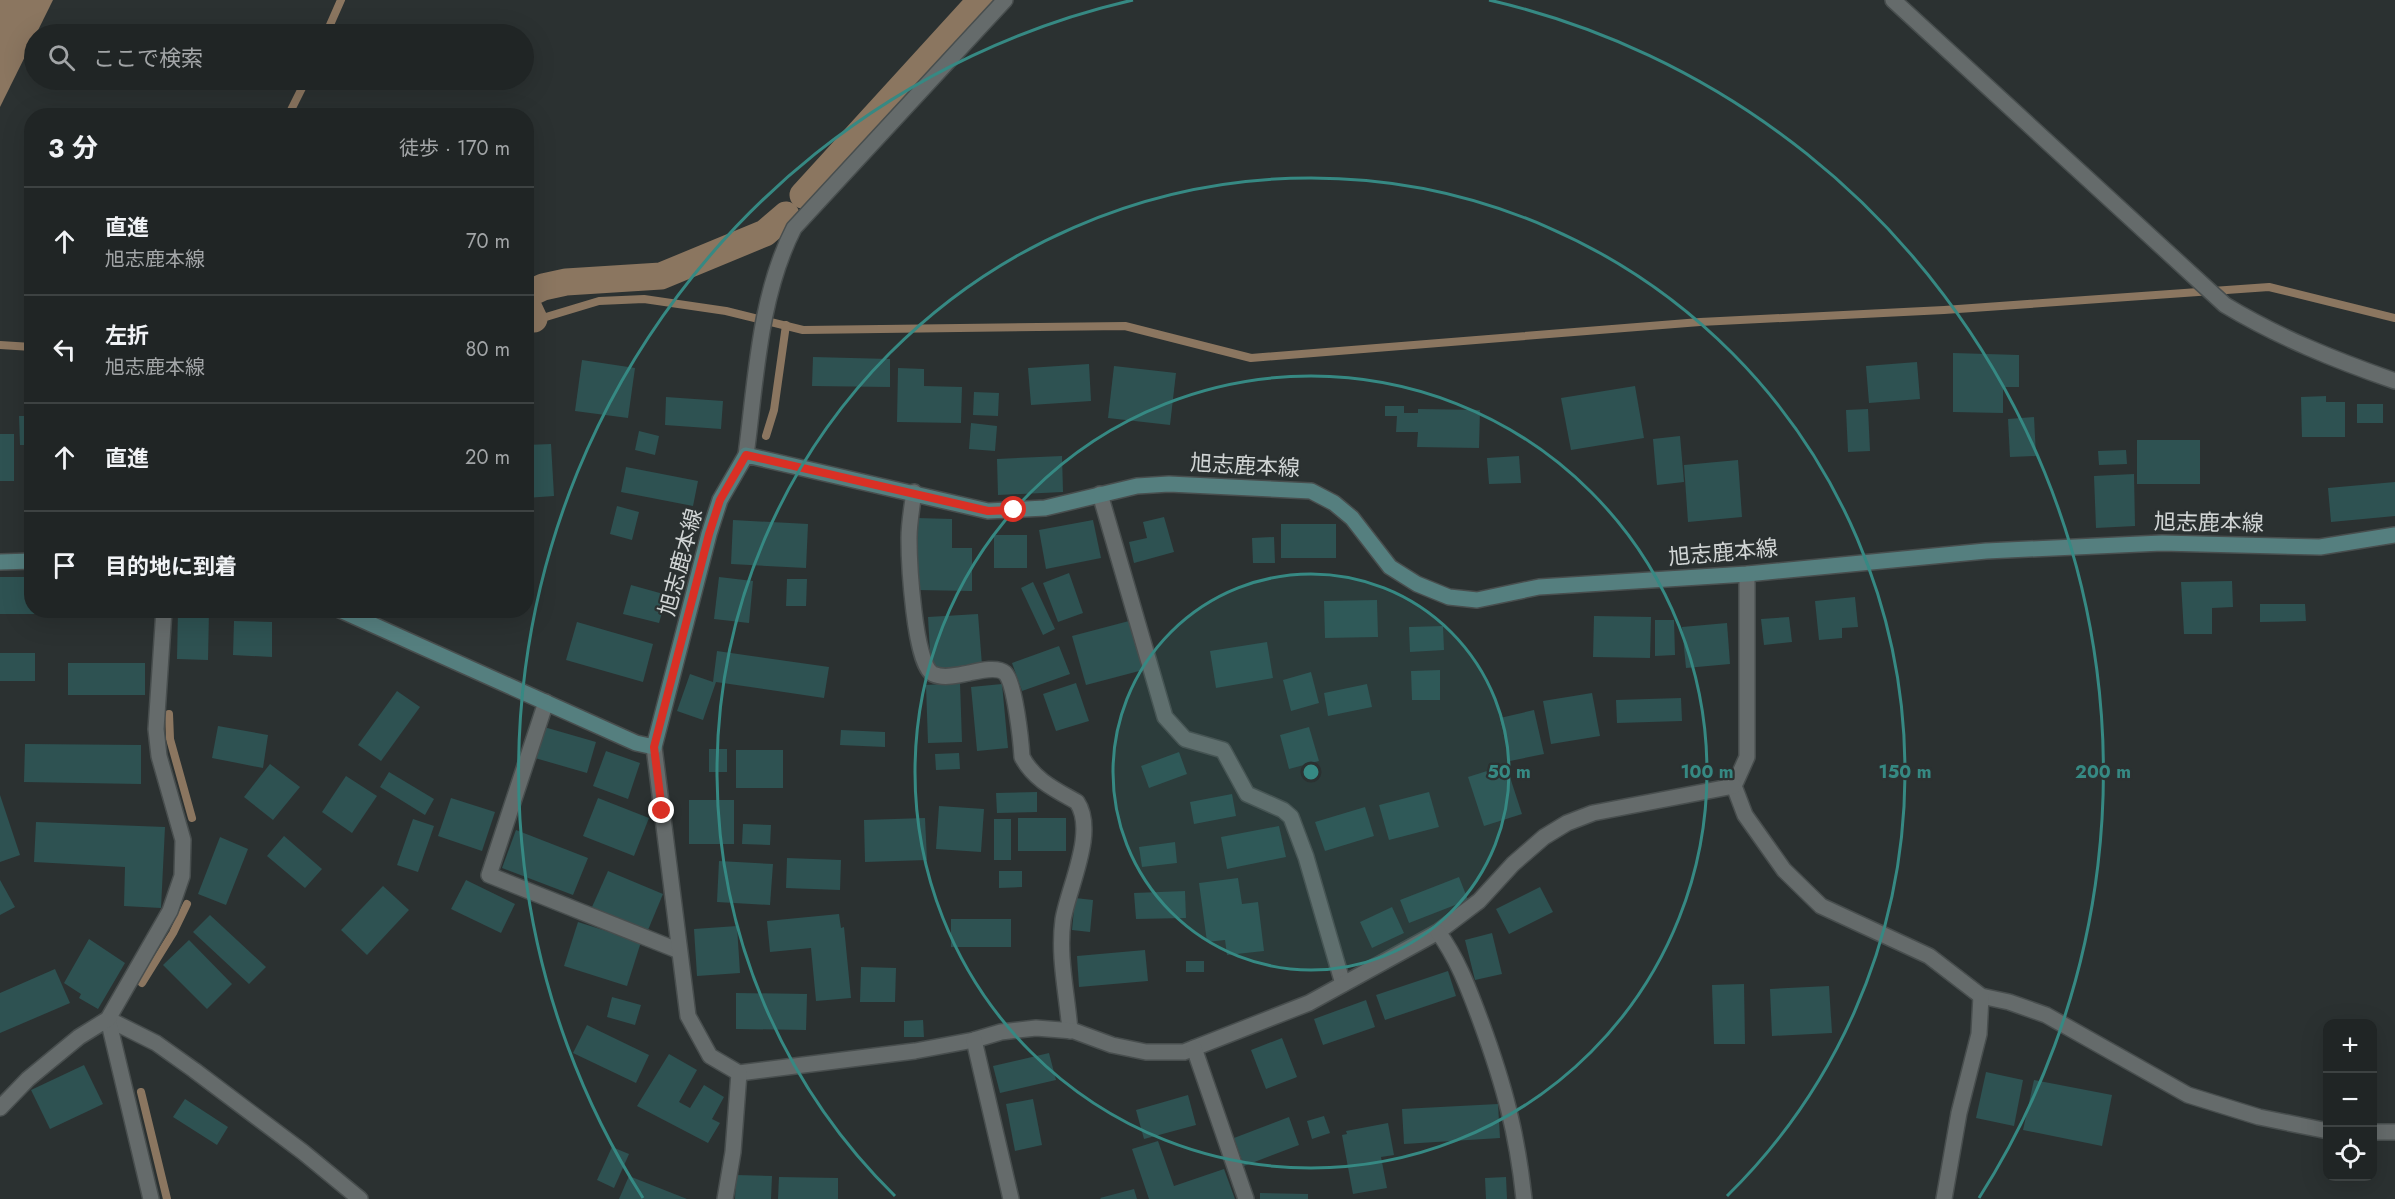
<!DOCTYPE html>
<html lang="ja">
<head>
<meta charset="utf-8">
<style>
  body { margin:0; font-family:Jost,"Noto Sans JP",sans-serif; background:#282d2d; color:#f1f3f6 }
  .controls { position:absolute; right:18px; bottom:18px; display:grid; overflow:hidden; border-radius:12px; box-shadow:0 6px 24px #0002 }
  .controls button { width:54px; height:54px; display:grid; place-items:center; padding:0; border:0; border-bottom:2px solid #3d4242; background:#202525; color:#f1f3f6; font:30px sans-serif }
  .stop { position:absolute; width:18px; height:18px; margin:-14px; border:4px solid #d93025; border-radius:50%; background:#fff }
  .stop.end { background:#d93025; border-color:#fff; box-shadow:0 2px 6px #0008 }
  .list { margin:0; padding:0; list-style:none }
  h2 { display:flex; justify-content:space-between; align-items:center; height:78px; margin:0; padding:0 24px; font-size:26px }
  h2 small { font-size:20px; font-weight:400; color:#a2a5a7 }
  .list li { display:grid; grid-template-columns:39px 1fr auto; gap:18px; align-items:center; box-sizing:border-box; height:108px; padding:0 24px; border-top:2px solid #3d4242 }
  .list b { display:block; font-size:22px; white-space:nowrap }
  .list p { margin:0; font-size:20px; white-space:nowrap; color:#a2a5a7 }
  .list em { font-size:20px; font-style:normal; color:#a2a5a7 }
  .icon { flex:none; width:33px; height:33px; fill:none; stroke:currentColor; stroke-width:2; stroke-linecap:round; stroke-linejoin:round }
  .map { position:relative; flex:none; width:2395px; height:1199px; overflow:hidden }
  .search { position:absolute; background:#202525; box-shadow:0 6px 24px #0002; left:24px; top:24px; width:510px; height:66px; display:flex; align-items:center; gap:15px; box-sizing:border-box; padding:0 21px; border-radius:33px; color:#a2a5a7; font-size:22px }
  .panel { position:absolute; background:#202525; box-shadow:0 6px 24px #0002; left:24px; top:108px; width:510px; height:510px; border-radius:24px }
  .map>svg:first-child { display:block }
</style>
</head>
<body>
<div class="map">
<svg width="2395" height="1199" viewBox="0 0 2395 1199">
  <rect width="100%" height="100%" fill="#2b3131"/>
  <polygon fill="#8b7660" points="0,0 53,0 0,107"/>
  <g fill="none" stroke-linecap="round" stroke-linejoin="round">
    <g stroke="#8b7660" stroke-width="8">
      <polyline points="326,34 341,0"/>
      <polyline points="288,116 306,80"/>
      <polyline points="526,323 599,301 644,299 726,311 803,330 1125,326 1251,358 1700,322 1944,310 2269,287 2395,318"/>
      <polyline points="0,345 32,347"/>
      <polyline points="766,436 774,410 786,325"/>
      <polyline points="169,714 170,739 192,818"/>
      <polyline points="142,983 173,933 187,904"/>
      <polyline points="141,1092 167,1199"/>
    </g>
    <g stroke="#8b7660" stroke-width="27">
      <polyline points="803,195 981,0"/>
      <polyline points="526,295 543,287 566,282 661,276 765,233 786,215"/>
      <polyline points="526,302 534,319"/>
    </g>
  </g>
  <g fill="#2e5252">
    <polygon points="1953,353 2019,355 2019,387 2003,387 2003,413 1953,412"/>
    <polygon points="813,357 890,359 890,387 812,386"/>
    <polygon points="582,360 635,368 628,418 575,411"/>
    <polygon points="1917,362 1920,399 1869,403 1866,366"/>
    <polygon points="1089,364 1091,401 1031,405 1028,368"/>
    <polygon points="1114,366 1176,373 1170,425 1108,418"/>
    <polygon points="898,368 924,369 924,386 962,387 961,423 897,422"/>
    <polygon points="1635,386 1644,438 1571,450 1561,398"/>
    <polygon points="974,392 999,393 998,416 973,415"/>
    <polygon points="2326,396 2326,402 2345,402 2345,437 2302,437 2301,397"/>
    <polygon points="666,397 723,401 721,429 665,425"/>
    <rect x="2357" y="404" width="26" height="19"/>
    <polygon points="1385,406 1404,406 1404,413 1418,413 1418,409 1480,410 1479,448 1417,447 1418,432 1396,432 1397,416 1385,416"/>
    <polygon points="1868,409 1870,451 1848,452 1846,410"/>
    <polygon points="19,416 32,416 32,445 20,445"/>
    <polygon points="2034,417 2036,456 2010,457 2008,419"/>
    <polygon points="971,423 997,426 995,451 969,449"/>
    <polygon points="639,431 659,436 655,455 635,450"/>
    <rect x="0" y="434" width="14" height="47"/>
    <polygon points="1680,436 1684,482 1657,485 1653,439"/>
    <rect x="2137" y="440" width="63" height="44"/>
    <polygon points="551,444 554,496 526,498 526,445"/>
    <polygon points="2126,450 2127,464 2099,465 2098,451"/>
    <polygon points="1062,456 1063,492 998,495 997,459"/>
    <polygon points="1519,456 1521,483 1489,484 1487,458"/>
    <polygon points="1738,460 1742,517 1688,522 1684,465"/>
    <polygon points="626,467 698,481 693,506 621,492"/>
    <polygon points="2134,474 2135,526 2096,528 2094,476"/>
    <polygon points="2395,482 2395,516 2331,522 2328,488"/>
    <polygon points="617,506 639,512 632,540 610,534"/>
    <polygon points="1164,517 1174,552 1134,563 1129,542 1147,538 1143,522"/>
    <polygon points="916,518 952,519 952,548 972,548 972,591 917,590"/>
    <polygon points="733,520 808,524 806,568 731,564"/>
    <polygon points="1093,520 1101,558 1046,569 1039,530"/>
    <rect x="1281" y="524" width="55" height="34"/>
    <rect x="994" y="535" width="33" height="33"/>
    <polygon points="1274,537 1275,563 1253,563 1252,538"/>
    <polygon points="1069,573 1083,613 1058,622 1043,583"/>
    <polygon points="0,577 32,577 32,610 47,610 47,614 0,614"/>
    <polygon points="719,577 753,581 749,623 714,619"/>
    <polygon points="787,579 807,579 806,606 786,606"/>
    <polygon points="2232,581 2233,607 2212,608 2212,634 2184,634 2181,582"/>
    <polygon points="1033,582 1055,629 1043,635 1021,588"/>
    <polygon points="631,585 667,595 659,623 623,614"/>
    <polygon points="1855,597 1858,627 1842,628 1842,638 1819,640 1815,601"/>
    <polygon points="1377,600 1378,637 1325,638 1324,601"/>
    <polygon points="2260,604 2305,604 2306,621 2260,622"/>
    <polygon points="178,610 209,610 208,660 177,659"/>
    <polygon points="978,614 982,665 931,669 928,617"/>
    <polygon points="1594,616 1651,617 1650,658 1593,657"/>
    <polygon points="1789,617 1792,642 1764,645 1761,619"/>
    <polygon points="1655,620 1674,620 1675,655 1655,656"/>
    <polygon points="234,621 272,622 272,657 233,655"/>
    <polygon points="1129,621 1143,670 1086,685 1072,636"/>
    <polygon points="577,622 653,644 643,682 566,660"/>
    <polygon points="1727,623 1730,664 1686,668 1682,627"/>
    <polygon points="1443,626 1444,650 1410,652 1409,627"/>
    <polygon points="1267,642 1273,678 1216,688 1210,651"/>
    <polygon points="1059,646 1070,674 1022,691 1012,663"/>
    <polygon points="717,651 829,667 824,698 716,682 703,720 677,711 690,674 713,682"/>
    <rect x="0" y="653" width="35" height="28"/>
    <rect x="68" y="663" width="77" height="32"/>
    <polygon points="1440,670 1440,700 1412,700 1411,671"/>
    <polygon points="1311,672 1319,703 1291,711 1283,680"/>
    <polygon points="960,683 962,742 928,743 926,685"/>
    <polygon points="1076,683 1089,721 1056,731 1043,694"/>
    <polygon points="1002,684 1008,748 977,751 971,687"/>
    <polygon points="1367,684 1372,707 1328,716 1324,693"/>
    <polygon points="397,691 420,707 381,761 358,745"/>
    <polygon points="1592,693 1600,736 1551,744 1543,701"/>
    <polygon points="1681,698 1682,721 1617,723 1616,700"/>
    <polygon points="1534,710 1544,754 1510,761 1500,718"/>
    <polygon points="218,726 268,735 263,768 212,758"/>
    <polygon points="544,727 596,742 587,773 535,758"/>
    <polygon points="1309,727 1319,761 1289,769 1280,735"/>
    <polygon points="841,730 885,732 885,747 840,745"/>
    <polygon points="25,744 141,745 141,784 24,782"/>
    <rect x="709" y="749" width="18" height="23"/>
    <rect x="736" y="750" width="47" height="38"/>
    <polygon points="606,751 640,763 628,799 593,786"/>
    <polygon points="1179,752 1187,774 1149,788 1141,766"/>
    <polygon points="959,753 960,769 936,770 935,754"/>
    <polygon points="270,764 300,787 273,820 244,797"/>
    <polygon points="1506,765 1522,814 1484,826 1468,777"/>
    <polygon points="389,772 434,799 425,815 380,787"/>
    <polygon points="346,776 377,796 352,833 322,812"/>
    <polygon points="1037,792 1037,812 997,813 996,793"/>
    <polygon points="1429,792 1439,827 1389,840 1379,805"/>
    <polygon points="1232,794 1236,816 1194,824 1190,802"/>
    <polygon points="0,795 20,855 0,862"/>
    <polygon points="451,798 495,812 482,851 438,836"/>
    <polygon points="598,798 649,818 634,856 583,836"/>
    <rect x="689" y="800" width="45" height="44"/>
    <polygon points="939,806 984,809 981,852 936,849"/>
    <polygon points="1365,807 1374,836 1325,851 1315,822"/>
    <polygon points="925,818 927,860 865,862 864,820"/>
    <rect x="1018" y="818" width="48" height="33"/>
    <polygon points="413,819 434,826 418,872 397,865"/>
    <rect x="994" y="819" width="17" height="41"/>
    <polygon points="36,822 165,827 161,908 124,906 125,867 34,862"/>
    <polygon points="743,824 771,825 770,845 742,844"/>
    <polygon points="1279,826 1286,857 1227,869 1221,837"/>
    <polygon points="516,830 588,858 573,895 502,868"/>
    <polygon points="284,836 322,869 305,888 267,856"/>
    <polygon points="220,837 248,849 226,905 198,894"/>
    <polygon points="1175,842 1177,863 1142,867 1139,847"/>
    <polygon points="787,858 841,860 840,890 786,888"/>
    <polygon points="719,861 773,864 770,905 717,902"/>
    <polygon points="608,871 663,894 648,930 592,907"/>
    <polygon points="999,871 1022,871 1022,887 999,888"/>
    <polygon points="1459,877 1468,900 1409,923 1400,900"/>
    <polygon points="1238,878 1242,904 1258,902 1264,951 1227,955 1225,940 1207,942 1199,883"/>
    <polygon points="0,880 15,907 0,915"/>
    <polygon points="466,880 515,904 501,933 451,909"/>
    <polygon points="383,886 409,910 367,955 341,930"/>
    <polygon points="1540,887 1553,912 1509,934 1496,909"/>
    <polygon points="1185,891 1186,918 1136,919 1134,893"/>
    <polygon points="1075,898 1093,900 1090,932 1072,930"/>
    <polygon points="1392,907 1404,933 1372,948 1360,922"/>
    <polygon points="839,914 841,928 844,927 851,998 816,1001 811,948 770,952 767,921"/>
    <polygon points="210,915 266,967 249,984 193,932"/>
    <rect x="951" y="919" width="60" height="28"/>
    <polygon points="578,922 641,942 627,986 564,966"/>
    <polygon points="737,926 740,973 697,976 694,929"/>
    <polygon points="1492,933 1502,974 1475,980 1465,940"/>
    <polygon points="89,939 125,963 98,1009 79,998 81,994 64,983"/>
    <polygon points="189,940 232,984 207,1009 163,965"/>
    <polygon points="1145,950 1148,981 1079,987 1077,956"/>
    <rect x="1186" y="961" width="18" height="11"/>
    <polygon points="861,967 896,968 895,1002 860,1002"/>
    <polygon points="55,969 70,1003 0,1033 0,993"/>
    <polygon points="1448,971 1456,996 1385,1020 1376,995"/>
    <polygon points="1744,984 1745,1044 1714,1044 1712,985"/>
    <polygon points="1829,986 1832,1033 1772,1036 1770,989"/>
    <polygon points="736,993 807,994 806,1030 736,1029"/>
    <polygon points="612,997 641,1005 635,1025 607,1017"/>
    <polygon points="1366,1000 1375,1027 1323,1045 1314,1019"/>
    <polygon points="923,1020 924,1037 904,1037 904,1021"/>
    <polygon points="587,1025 649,1055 636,1083 573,1053"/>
    <polygon points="1282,1038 1297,1077 1266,1089 1251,1050"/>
    <polygon points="1049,1053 1056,1080 1000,1093 993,1066"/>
    <polygon points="669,1054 697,1070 679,1102 690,1108 704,1085 724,1097 712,1119 720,1123 708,1143 637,1106"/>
    <polygon points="84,1065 103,1104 50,1129 31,1090"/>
    <polygon points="1986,1072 2023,1080 2014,1126 1976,1118"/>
    <polygon points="2034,1080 2112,1095 2102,1146 2023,1130"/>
    <polygon points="1188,1095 1196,1125 1144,1139 1136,1110"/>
    <polygon points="185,1099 228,1127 217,1145 173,1117"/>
    <polygon points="1033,1099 1042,1145 1015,1151 1006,1104"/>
    <polygon points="1498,1104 1500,1138 1404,1144 1402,1109"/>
    <polygon points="1324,1116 1330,1133 1312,1139 1307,1121"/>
    <polygon points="1289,1117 1299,1145 1244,1166 1234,1138"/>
    <polygon points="1388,1123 1394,1155 1381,1157 1387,1188 1353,1194 1342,1135 1347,1134 1346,1131"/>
    <polygon points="1158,1141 1174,1186 1224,1169 1235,1199 1149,1199 1132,1149"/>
    <polygon points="612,1147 629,1154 614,1188 597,1180"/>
    <polygon points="736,1175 772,1176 771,1199 735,1199"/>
    <polygon points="629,1176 687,1199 619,1199"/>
    <polygon points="779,1177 838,1178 838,1199 778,1199"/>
    <polygon points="1506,1177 1507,1199 1486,1199 1485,1178"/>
    <polygon points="1134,1189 1137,1199 1101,1199 1100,1198"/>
    <polygon points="1260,1193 1308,1194 1308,1199 1260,1199"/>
  </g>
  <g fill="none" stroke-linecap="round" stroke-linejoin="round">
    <defs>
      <g id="minor">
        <path d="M 746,455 C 756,380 759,296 794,228 L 1005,0"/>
        <path d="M 914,492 C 912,507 909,523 909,538 C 909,560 914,665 933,674 C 944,679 958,675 969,673 C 978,671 997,666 1005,673 C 1015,683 1021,741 1022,757 C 1034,780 1056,790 1077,802 C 1097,832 1068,888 1063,920 C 1058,957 1067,993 1070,1031"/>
        <polyline points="1100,494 1165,717 1185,739 1223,750 1247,794 1283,810 1291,817 1306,857 1343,984"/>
        <polyline points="1747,574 1747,757 1734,786 1745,815 1784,870 1821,906 1929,956 1981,996 2009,1002 2046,1015 2188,1095 2259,1117 2328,1131"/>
        <polyline points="546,702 489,875 677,950"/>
        <polyline points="654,747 688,1016 710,1056 739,1073 915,1051 974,1040 1001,1032 1036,1028 1074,1031 1112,1045 1146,1052 1184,1052 1309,1003 1438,932 1479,901 1513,864 1544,837 1567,823 1593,813 1734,786"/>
        <path d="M 1438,932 C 1458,959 1469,990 1481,1022 C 1504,1085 1517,1132 1524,1199"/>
        <polyline points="108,1019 156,1043 194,1070 303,1152 360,1199"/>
        <polyline points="108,1019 151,1199"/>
        <polyline points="974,1040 1011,1199"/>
        <polyline points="1194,1048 1246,1199"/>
        <polyline points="0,1108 28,1079 79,1037 108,1019 170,911 182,876 183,840 159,756 156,729 164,610"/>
        <polyline points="2372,1132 2395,1132"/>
        <polyline points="725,1199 733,1152 739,1073"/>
        <polyline points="1944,1199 1959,1113 1979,1034 1981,996"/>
      </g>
      <path id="tertiary" d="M 1893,0 L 2225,305 C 2280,338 2335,360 2395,381"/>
      <g id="secondary">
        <polyline points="0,562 32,561"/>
        <polyline points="340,610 636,743 654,747 709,534 720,500 746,455 988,511 1045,508 1137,486 1169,484 1311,491 1334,503 1352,518 1390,567 1417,584 1449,597 1477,600 1539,587 1747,574 1986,551 2162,543 2320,547 2395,535"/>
      </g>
    </defs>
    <use href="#minor" stroke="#484e4e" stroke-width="18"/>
    <use href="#tertiary" stroke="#484e4e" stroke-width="18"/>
    <use href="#secondary" stroke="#484e4e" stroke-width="18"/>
    <use href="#minor" stroke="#656b6b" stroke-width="15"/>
    <use href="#tertiary" stroke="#656b6b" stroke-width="15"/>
    <use href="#secondary" stroke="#557f7f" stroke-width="15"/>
  </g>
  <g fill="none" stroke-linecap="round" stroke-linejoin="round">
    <polyline stroke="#d93025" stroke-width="8" points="662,811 654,747 709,534 720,500 746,455 988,511 1014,510"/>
  </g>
  <circle cx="1311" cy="772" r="198" fill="#368983" fill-opacity=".12"/>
  <g fill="none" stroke="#368983" stroke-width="3">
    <circle cx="1311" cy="772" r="198"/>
    <circle cx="1311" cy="772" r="396"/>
    <path d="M895 1196A594 594 0 1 1 1727 1196"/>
    <path d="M643 1198A792 792 0 0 1 1133 0M1489 0A792 792 0 0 1 1979 1198"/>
  </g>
  <g text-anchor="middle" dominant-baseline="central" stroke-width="4.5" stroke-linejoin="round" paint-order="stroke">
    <g font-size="22" fill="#d1d5d5" stroke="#2b3131">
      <text transform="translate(1245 465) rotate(3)">旭志鹿本線</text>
      <text transform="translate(2209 522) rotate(1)">旭志鹿本線</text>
      <text transform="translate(1723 552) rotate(-5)">旭志鹿本線</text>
      <text transform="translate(680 562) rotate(-75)">旭志鹿本線</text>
    </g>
  </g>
  <circle cx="1311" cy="772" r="9" fill="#368983" stroke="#2b3131" stroke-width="3"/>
  <g font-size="18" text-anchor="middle" font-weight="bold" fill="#368983" stroke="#2b3131" stroke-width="4.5" stroke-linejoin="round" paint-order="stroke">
    <text x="1509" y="778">50 m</text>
    <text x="1707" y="778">100 m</text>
    <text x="1905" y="778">150 m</text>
    <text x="2103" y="778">200 m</text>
  </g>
</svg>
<div class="controls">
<button>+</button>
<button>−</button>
<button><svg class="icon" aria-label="locate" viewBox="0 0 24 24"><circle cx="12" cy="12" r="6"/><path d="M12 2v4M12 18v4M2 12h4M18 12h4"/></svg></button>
</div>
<div class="stop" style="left:1014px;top:510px"></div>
<div class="stop end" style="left:662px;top:811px"></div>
<div class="search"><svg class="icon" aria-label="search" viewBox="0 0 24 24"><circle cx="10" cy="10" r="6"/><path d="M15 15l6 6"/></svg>ここで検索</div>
<section class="panel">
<h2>3 分<small>徒歩 · 170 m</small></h2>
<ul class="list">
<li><svg class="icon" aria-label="ahead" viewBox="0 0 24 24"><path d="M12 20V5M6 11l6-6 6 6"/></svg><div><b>直進</b><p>旭志鹿本線</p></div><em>70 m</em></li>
<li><svg class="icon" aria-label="left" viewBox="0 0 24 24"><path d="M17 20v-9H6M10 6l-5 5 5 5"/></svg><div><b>左折</b><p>旭志鹿本線</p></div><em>80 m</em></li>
<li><svg class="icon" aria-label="ahead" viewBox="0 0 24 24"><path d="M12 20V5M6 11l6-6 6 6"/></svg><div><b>直進</b></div><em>20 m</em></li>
<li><svg class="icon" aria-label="arrive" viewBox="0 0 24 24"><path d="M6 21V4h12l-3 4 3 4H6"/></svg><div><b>目的地に到着</b></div></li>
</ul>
</section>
</div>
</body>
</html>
